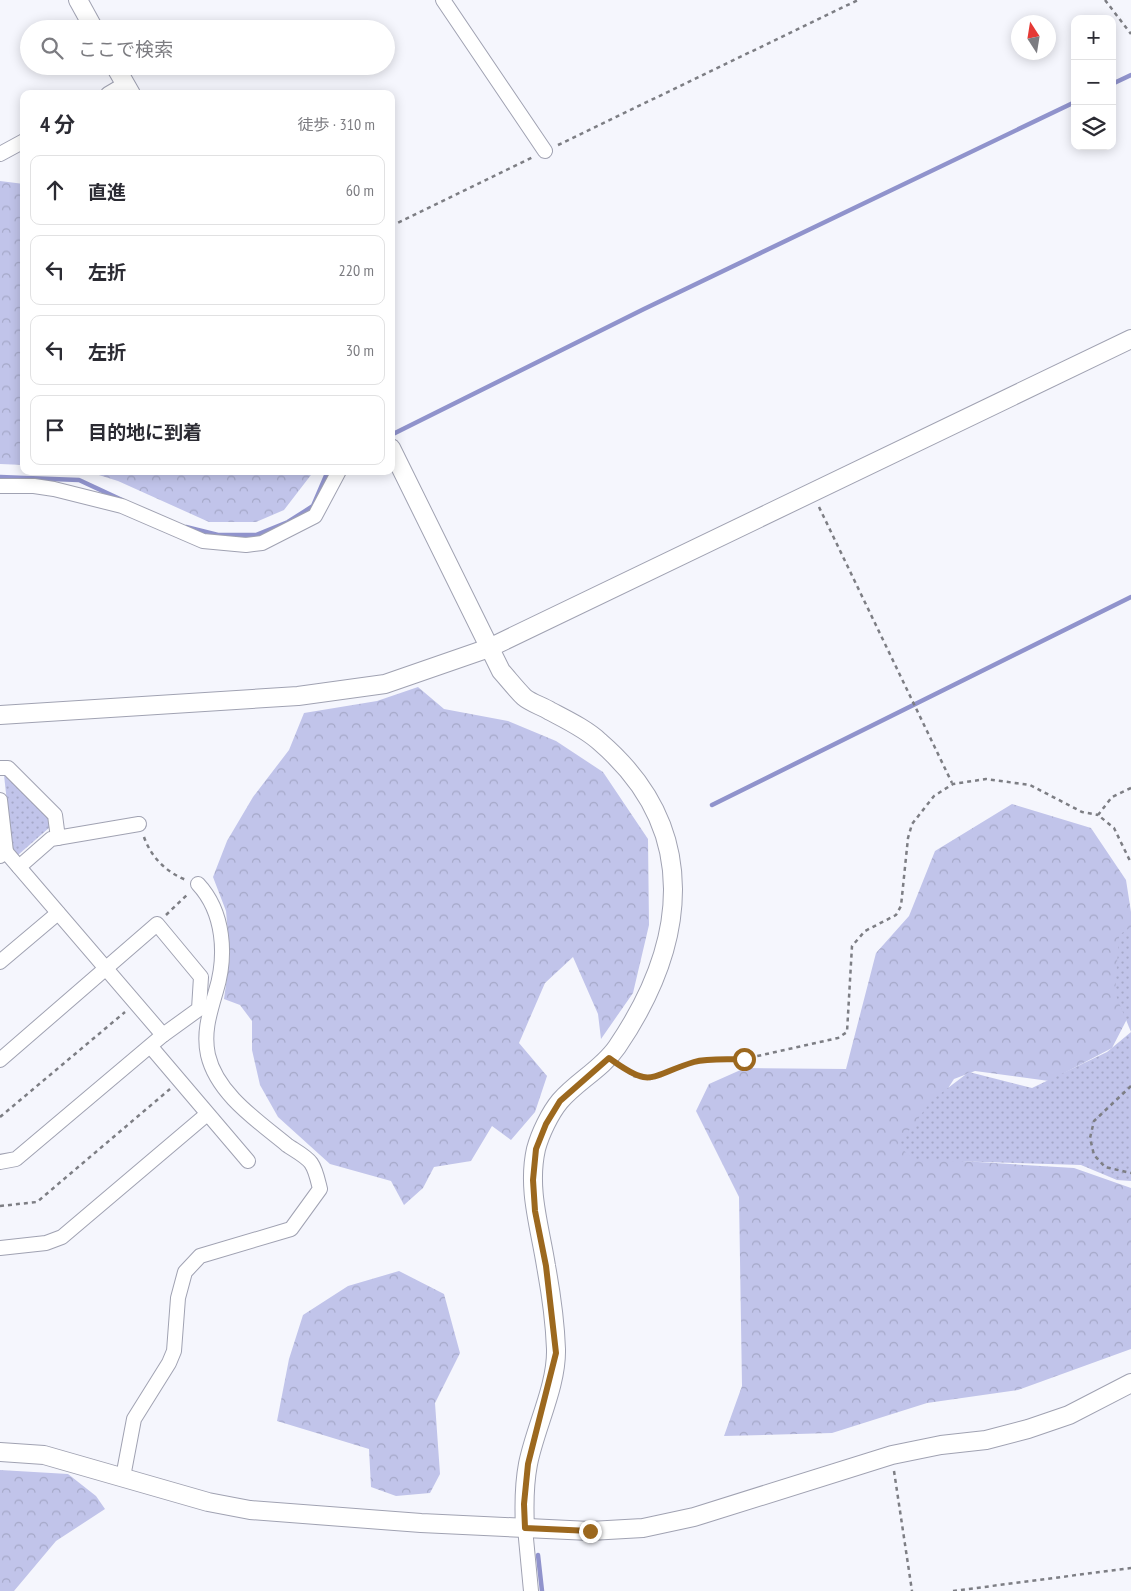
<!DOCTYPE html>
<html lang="ja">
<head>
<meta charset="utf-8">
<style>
  body { margin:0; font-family:"PT Sans Narrow","Noto Sans JP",sans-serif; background:#f7f7f7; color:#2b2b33 }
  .controls { position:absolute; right:15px; top:15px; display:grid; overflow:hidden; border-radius:10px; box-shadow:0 2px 12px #0003 }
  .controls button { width:45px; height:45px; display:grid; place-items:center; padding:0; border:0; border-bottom:1px solid #e1e1e2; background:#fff; color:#2b2b33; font:25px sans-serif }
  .compass { position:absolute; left:1011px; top:15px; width:45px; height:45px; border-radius:50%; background:#fff; box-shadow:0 2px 12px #0003; rotate:348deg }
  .stop { position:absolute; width:15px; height:15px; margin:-11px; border:4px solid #9c681e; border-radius:50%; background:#fff }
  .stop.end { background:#9c681e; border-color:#fff; box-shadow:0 1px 5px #0008 }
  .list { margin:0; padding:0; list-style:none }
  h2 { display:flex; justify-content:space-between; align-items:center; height:65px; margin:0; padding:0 20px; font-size:21px }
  h2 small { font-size:16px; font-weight:400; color:#7c7c81 }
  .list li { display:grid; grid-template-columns:32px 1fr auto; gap:15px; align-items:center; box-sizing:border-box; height:70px; margin:0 10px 10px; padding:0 10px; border:1px solid #e1e1e2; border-radius:10px }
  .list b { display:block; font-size:19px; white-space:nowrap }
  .list em { font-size:16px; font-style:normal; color:#7c7c81 }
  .icon { flex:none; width:28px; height:28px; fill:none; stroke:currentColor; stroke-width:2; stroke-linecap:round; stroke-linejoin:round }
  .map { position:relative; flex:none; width:1131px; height:1591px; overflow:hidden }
  .search { position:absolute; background:#fff; box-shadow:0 2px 12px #0003; left:20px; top:20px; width:375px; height:55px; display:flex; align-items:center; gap:12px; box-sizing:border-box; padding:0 18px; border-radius:28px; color:#7c7c81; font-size:19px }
  .panel { position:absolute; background:#fff; box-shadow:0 2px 12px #0003; left:20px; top:90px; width:375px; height:385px; border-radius:10px }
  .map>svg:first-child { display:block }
</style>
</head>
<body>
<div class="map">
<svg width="1131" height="1591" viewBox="0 0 1131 1591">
  <defs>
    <pattern id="forest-crowns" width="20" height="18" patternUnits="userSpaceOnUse" patternTransform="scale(1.25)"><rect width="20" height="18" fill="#c1c4ea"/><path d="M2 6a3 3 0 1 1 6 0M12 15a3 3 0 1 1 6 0" fill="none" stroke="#a5a8c8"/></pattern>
    <pattern id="park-dots" width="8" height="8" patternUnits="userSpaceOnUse" patternTransform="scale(1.25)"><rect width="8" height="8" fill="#c1c4ea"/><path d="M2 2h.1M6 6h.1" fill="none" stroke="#a5a8c8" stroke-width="1.8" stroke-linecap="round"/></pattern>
  </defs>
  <rect width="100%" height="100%" fill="#f5f6fd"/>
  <g fill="url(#forest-crowns)">
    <polygon points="0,181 24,184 24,465 0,464"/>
    <polygon points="86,471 314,471 284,510 256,522 209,522 118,481"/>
    <polygon points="418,687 444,709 508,721 556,741 603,772 648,839 649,925 633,993 601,1039 598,1014 573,957 545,983 519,1043 547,1076 535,1112 511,1140 492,1126 471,1161 434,1167 423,1188 404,1205 391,1181 330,1164 278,1117 260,1085 252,1050 252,1021 240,1005 224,999 230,955 226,911 213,877 227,841 253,797 289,750 304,713 377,701"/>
    <polygon points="1012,804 1091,828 1126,880 1131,912 1131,954 1126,1021 1112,1048 1049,1081 975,1071 954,1079 919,1133 930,1159 1074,1168 1131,1188 1131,1349 1018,1390 927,1403 832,1433 724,1436 742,1386 739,1197 696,1111 709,1084 745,1068 846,1069 876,953 909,916 935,851"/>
    <polygon points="399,1271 444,1294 460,1353 435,1403 440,1474 430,1493 396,1496 371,1487 369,1449 277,1421 289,1359 303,1315 348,1286"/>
    <polygon points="0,1470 68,1474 96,1496 105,1509 56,1541 14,1591 0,1591"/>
  </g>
  <g fill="url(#park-dots)">
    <polygon points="4,775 8,775 50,817 50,827 18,855 12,848"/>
    <polygon points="1131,927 1131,1181 1117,1180 1081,1165 914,1160 898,1145 932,1100 969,1072 1032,1088 1107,1052 1131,1032 1115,993 1119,935"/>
  </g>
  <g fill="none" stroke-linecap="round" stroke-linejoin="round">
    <g stroke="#9093cc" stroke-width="4.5">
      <polyline points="1112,84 1131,75"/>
      <polyline points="391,435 644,309 1075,102"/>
      <polyline points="0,477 79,480 122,500"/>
      <polyline points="186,527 218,535 256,535 288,522 313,506 328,471"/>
      <polyline points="712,805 1131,597"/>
      <polyline points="538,1555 542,1591"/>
    </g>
    <defs>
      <g id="minor">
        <polyline points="443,0 545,151"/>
        <polyline points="108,94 125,84"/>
        <polyline points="0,154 24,141"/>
        <polyline points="0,486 34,486 54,489 122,506 203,541 246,545 262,543 315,516 339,471"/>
        <polyline points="0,768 8,768 55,815 58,838"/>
        <polyline points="0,800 6,852"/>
        <polyline points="0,856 6,852 163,1035"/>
        <polyline points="19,867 51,839 139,824"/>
        <polyline points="0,962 58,913"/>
        <polyline points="151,1047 248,1161"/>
        <polyline points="0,1060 157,924 201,977 199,1009 163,1035 16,1159 0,1162"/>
        <polyline points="0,1248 46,1243 62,1237 206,1115"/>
        <path d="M 123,1477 L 134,1419 L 169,1363 L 174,1351 L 178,1298 L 185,1272 L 200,1256 L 291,1229 L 320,1189 C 318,1181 316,1170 311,1163 C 306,1156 294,1150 287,1145 C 258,1121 217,1094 208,1055 C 203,1032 210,1012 216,991 C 227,955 224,912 198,884"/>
        <polyline points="525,1528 531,1591"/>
      </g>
      <g id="tertiary">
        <polyline points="78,0 94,29"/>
        <polyline points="115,66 131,94"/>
        <path d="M 391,448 L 501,671 C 509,680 516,689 524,697 C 531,703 542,706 550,711 C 567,720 586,729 600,742 C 702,830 687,944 617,1047 C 602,1069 577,1081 560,1101 C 550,1113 540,1134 536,1149 C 527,1189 540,1227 546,1266 C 551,1293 555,1322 556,1349 C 557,1386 535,1428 528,1464 C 524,1485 524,1507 525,1528"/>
        <polyline points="0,715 298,696 385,684 489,648 1131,339"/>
        <polyline points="0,1452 44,1455 208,1502 250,1510 421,1523 590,1531 643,1528 694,1517 892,1455 941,1445 986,1440 1028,1429 1069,1415 1131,1383"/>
      </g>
    </defs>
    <use href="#minor" stroke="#a0a2b2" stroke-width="16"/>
    <use href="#tertiary" stroke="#a0a2b2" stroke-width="20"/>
    <g stroke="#7d7e84" stroke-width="2.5" stroke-dasharray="4 4" stroke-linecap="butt">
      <polyline points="1105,0 1131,34"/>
      <polyline points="558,145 858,0"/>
      <polyline points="391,226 533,157"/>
      <polyline points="819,507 952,783"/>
      <polyline points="1131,788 1112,797 1098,815 1114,828 1131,863"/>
      <path d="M 144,837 C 151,857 166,872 186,880"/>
      <polyline points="166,915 189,893"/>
      <polyline points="621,1066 633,1076 650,1079 695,1061 744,1059 838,1038 847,1032 852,946 865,931 896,915 901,906 908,838 912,824 934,796 953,784 986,779 1030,785 1082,812 1098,815"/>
      <polyline points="1131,1086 1094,1121 1090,1138 1094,1155 1105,1167 1131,1173"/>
      <polyline points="0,1117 125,1012"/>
      <polyline points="0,1206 37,1202 170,1089"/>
      <polyline points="894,1471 912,1591"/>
      <polyline points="953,1591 1131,1568"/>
    </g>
    <use href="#minor" stroke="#fff" stroke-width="14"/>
    <use href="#tertiary" stroke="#fff" stroke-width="18"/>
  </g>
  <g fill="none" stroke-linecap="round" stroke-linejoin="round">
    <path stroke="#9c681e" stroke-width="6" d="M 590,1531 L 525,1528 L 524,1504 L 528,1464 L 556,1353 L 546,1266 L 535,1211 L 533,1180 L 536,1149 L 546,1124 L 560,1101 L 609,1058 C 653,1090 648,1076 694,1062 C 708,1058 728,1060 744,1059"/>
  </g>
</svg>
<div class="controls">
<button>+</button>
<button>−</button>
<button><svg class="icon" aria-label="layers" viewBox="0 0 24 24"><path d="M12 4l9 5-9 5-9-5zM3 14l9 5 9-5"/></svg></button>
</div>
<svg class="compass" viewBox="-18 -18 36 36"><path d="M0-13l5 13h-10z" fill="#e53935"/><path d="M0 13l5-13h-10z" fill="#7c7c81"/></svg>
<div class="stop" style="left:744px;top:1059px"></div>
<div class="stop end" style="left:590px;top:1531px"></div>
<div class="search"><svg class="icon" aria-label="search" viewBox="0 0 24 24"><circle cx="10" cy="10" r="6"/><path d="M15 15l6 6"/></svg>ここで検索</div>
<section class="panel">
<h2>4 分<small>徒歩 · 310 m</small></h2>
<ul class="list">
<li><svg class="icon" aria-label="ahead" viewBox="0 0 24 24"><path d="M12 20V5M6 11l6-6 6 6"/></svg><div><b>直進</b></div><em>60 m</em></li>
<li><svg class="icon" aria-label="left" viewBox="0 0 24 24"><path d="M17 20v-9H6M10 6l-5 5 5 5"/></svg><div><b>左折</b></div><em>220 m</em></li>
<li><svg class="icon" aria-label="left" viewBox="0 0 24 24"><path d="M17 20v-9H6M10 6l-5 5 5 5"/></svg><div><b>左折</b></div><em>30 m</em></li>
<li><svg class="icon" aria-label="arrive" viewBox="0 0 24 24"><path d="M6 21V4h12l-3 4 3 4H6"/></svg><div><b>目的地に到着</b></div></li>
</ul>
</section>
</div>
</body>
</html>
